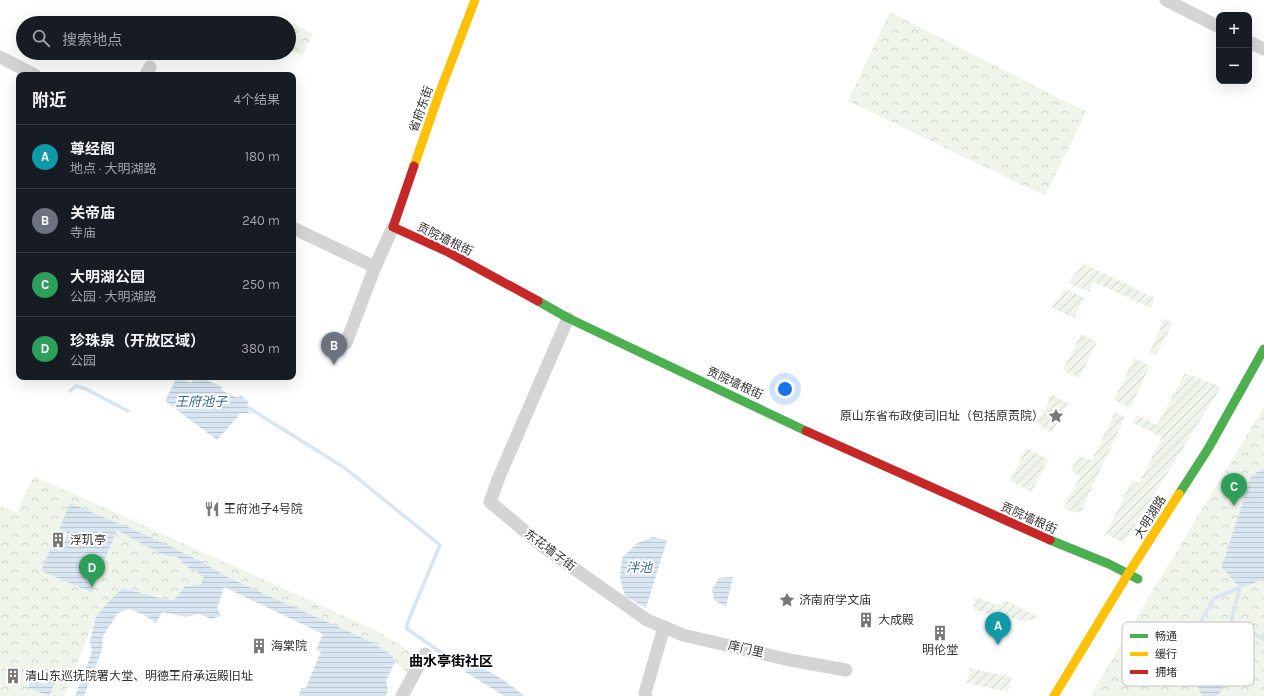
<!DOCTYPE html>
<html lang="zh">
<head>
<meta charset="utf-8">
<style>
  body { margin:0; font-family:Karla,"Noto Sans SC",sans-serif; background:#242831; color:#f1f3f6 }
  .controls { position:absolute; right:12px; top:12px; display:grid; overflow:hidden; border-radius:8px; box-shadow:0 4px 16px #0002 }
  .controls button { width:36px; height:36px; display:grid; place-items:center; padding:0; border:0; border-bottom:1px solid #363941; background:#171b24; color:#f1f3f6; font:20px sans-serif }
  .you { position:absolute; left:785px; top:389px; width:14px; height:14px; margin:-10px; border:3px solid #fff; border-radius:50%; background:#1a73e8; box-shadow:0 0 0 6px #1a73e833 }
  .badge { display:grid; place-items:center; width:26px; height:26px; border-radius:50%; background:#2563eb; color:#fff; font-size:13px; font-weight:700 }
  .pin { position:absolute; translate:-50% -33px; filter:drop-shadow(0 1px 2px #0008) }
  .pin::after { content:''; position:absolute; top:21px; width:14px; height:12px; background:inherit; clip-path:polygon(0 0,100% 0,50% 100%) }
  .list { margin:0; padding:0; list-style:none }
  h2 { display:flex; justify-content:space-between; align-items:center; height:52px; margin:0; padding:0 16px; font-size:17px }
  h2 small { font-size:13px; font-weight:400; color:#9ea1a6 }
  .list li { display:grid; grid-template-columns:26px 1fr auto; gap:12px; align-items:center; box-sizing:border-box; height:64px; padding:0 16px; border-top:1px solid #363941 }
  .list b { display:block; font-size:15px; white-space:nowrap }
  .list p { margin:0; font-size:13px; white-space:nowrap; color:#9ea1a6 }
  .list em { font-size:13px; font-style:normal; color:#9ea1a6 }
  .icon { flex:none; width:22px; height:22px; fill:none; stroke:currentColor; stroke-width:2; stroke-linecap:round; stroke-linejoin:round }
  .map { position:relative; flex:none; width:1264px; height:696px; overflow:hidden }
  .search { position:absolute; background:#171b24; box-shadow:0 4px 16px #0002; left:16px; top:16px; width:280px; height:44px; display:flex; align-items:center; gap:10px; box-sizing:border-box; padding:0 14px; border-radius:22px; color:#9ea1a6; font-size:15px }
  .panel { position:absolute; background:#171b24; box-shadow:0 4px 16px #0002; left:16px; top:72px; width:280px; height:308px; border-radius:8px }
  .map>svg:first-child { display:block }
</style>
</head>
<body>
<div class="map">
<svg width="1264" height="696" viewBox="0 0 1264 696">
  <defs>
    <pattern id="park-crowns" width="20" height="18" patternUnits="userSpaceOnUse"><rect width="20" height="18" fill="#f0f5ec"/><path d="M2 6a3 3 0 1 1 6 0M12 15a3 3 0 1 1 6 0" fill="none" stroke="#ced2cb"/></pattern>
    <pattern id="garden-furrows" width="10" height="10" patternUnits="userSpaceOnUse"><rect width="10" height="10" fill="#f0f5ec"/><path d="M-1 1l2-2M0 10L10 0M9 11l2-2" fill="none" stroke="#ced2cb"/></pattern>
    <pattern id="water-rules" width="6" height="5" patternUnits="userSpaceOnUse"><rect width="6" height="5" fill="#d8e6f2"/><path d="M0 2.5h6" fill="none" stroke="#bac6d0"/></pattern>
  </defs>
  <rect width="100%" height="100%" fill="#fff"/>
  <g fill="url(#park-crowns)">
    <polygon points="890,12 1086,112 1045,196 848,101"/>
    <polygon points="293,23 313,34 302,56 289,50 289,30"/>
    <polygon points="1264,407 1264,696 1090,696 1150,595"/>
    <polygon points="34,476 380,632 418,657 408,674 395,662 392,656 374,643 228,578 211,567 201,584 185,586 175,600 163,599 123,588 108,602 96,616 64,696 0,696 0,506 17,513"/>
  </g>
  <g fill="url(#garden-furrows)">
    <polygon points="1084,264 1155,298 1151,308 1094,282 1089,292 1068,283"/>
    <polygon points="1065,289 1084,298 1074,318 1051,307"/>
    <polygon points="1165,318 1173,323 1156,355 1149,353"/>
    <polygon points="1081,334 1097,342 1079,378 1063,370"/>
    <polygon points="1134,358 1150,366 1130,408 1114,400"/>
    <polygon points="1185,373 1221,387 1124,543 1106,534 1132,480 1139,483 1162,437 1133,423 1137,415 1157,425"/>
    <polygon points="1052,395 1068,403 1052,432 1037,424"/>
    <polygon points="1115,412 1125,417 1081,511 1073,513 1064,508 1080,476 1071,471 1079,456 1092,460"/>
    <polygon points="1026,448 1048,459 1032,492 1010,481"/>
    <polygon points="975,597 997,605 1007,601 1040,618 1025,621 973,610"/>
    <polygon points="970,668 1012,677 1008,692 967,683"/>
  </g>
  <g fill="url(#water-rules)">
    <polygon points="177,377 191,383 193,377 200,377 222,387 221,390 238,398 240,395 248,401 249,413 241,413 217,440 165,401"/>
    <polygon points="1264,468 1264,579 1240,588 1222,567 1251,476"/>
    <polygon points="70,503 155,539 204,563 229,578 374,643 392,656 395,662 386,681 388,690 386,696 299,696 301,688 306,688 321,651 316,650 323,634 224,587 217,608 221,616 211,619 199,614 185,617 162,612 156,623 144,615 129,609 118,613 103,636 102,650 84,696 75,696 92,652 90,640 96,616 108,602 123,588 163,599 174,600 185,586 201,584 204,578 197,571 191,570 177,557 163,555 117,530 91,592 41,571 51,547 61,551 68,533 59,529"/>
    <polygon points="653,537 667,540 646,608 625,596 620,578 622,558 637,543"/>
    <polygon points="733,577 726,607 714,600 712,590 719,578"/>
    <polygon points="1229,649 1233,666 1219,694 1215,696 1202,696 1197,684 1211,655"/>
    <polygon points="471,661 502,679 525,696 504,696 465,672"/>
    <polygon points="49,677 56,680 49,696 28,688 31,680 46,685"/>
  </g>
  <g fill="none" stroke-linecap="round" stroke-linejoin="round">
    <g stroke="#d8e6f2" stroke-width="3.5">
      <polyline points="70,391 76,386 86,389 128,411"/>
      <polyline points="249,408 345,468 440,545 407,624 407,629"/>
      <polyline points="1240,588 1231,621 1264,639"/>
      <polyline points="407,629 445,655 471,668"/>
      <polyline points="1229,649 1195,632 1214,598 1240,588"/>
    </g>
    <g stroke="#d4d4d4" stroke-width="13">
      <polyline points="1166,0 1219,27"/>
      <polyline points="1249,42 1264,49"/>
      <polyline points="0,57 35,75"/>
      <polyline points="146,75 150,67"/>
      <polyline points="293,228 375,267"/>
      <polyline points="568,318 499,477 490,502 545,548 647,620 683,635 790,660 846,670"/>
      <polyline points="346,343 375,267 393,227"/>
      <polyline points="402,696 425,654"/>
      <polyline points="646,696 645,693 664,627"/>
    </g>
    <g stroke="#4caf50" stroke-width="9">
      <polyline points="538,301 568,318 806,431"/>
      <polyline points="1179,494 1208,449 1264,349"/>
      <polyline points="1050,540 1109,564 1138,579"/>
    </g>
    <g stroke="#ffc107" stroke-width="9">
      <polyline points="414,166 439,94 475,0"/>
      <polyline points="1054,696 1128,574 1179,494"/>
    </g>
    <g stroke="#c62828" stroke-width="9">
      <polyline points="414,166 393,227 448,252 538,301"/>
      <polyline points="806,431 1050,540"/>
    </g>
  </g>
  <defs>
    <symbol id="sight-bare" viewBox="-9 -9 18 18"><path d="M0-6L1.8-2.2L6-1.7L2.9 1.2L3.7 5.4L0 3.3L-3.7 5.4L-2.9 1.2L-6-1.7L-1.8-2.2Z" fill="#787878" stroke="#fff" stroke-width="2.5" paint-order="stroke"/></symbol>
    <symbol id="restaurant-bare" viewBox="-9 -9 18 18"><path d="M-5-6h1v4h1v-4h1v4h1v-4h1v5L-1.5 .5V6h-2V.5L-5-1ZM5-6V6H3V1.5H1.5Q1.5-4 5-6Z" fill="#787878" stroke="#fff" stroke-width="2.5" paint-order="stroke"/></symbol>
    <symbol id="building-bare" viewBox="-9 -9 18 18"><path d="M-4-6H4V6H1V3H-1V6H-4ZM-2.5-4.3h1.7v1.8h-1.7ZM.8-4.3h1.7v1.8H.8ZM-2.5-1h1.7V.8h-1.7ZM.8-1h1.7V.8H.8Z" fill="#787878" stroke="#fff" stroke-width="2.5" paint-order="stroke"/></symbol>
  </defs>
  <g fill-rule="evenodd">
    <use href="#sight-bare" x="1045" y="405" width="22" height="22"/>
    <use href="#restaurant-bare" x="201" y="498" width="22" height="22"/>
    <use href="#building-bare" x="47" y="529" width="22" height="22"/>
    <use href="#sight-bare" x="776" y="589" width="22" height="22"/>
    <use href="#building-bare" x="855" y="609" width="22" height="22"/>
    <use href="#building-bare" x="929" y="622" width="22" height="22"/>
    <use href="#building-bare" x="248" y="635" width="22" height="22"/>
    <use href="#building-bare" x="2" y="665" width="22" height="22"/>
  </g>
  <g text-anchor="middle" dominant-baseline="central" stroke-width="4" stroke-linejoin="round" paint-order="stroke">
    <g font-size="12" fill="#2f2f2f" stroke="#fff">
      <text transform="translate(421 109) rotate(-70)">省府东街</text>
      <text transform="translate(445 239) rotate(26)">贡院墙根街</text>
      <text transform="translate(735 383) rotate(25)">贡院墙根街</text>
      <text transform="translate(1150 517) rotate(-58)">大明湖路</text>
      <text transform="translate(1029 518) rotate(24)">贡院墙根街</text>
      <text transform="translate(550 550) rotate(37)">东花墙子街</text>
      <text transform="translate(746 649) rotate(13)">庠门里</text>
    </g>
    <g font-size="12" fill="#2f2f2f" stroke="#fff" text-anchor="start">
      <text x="1044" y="416" text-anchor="end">原山东省布政使司旧址（包括原贡院）</text>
      <text x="224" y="509">王府池子4号院</text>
      <text x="70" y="540">浮玑亭</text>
      <text x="799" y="600">济南府学文庙</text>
      <text x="878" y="620">大成殿</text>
      <text x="271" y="646">海棠院</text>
      <text x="940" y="650" text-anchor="middle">明伦堂</text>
      <text x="25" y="676">清山东巡抚院署大堂、明德王府承运殿旧址</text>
    </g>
    <g font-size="13" font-style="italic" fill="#3b6892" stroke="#fff">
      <text x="201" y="401">王府池子</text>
      <text x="639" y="567">泮池</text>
    </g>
    <g font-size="14" font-weight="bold" fill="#000" stroke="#fff">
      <text x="451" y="661">曲水亭街社区</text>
    </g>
  </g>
  <rect x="1122" y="622" width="132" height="64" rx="6" fill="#fff" stroke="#c1c1c1" stroke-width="1"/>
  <rect x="1130" y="634" width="18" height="4" fill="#4caf50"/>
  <rect x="1130" y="652" width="18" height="4" fill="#ffc107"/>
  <rect x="1130" y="670" width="18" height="4" fill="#c62828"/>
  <g font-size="11" fill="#2f2f2f">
    <text x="1155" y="640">畅通</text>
    <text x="1155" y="658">缓行</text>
    <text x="1155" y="676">拥堵</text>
  </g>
</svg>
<div class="controls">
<button>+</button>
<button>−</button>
</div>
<div class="you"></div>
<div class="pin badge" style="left:998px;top:645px;background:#0f9aa8">A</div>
<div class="pin badge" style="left:334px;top:365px;background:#6b7280">B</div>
<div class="pin badge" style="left:1234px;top:506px;background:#2e9e5b">C</div>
<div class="pin badge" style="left:92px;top:587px;background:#2e9e5b">D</div>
<div class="search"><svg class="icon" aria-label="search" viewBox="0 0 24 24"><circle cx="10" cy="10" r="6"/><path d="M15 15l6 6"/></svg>搜索地点</div>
<section class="panel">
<h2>附近<small>4个结果</small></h2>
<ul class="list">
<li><span class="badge" style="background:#0f9aa8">A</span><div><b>尊经阁</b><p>地点 · 大明湖路</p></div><em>180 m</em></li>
<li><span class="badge" style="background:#6b7280">B</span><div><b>关帝庙</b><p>寺庙</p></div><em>240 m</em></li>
<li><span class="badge" style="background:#2e9e5b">C</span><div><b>大明湖公园</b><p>公园 · 大明湖路</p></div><em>250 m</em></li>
<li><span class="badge" style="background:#2e9e5b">D</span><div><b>珍珠泉（开放区域）</b><p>公园</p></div><em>380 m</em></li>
</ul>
</section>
</div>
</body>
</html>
